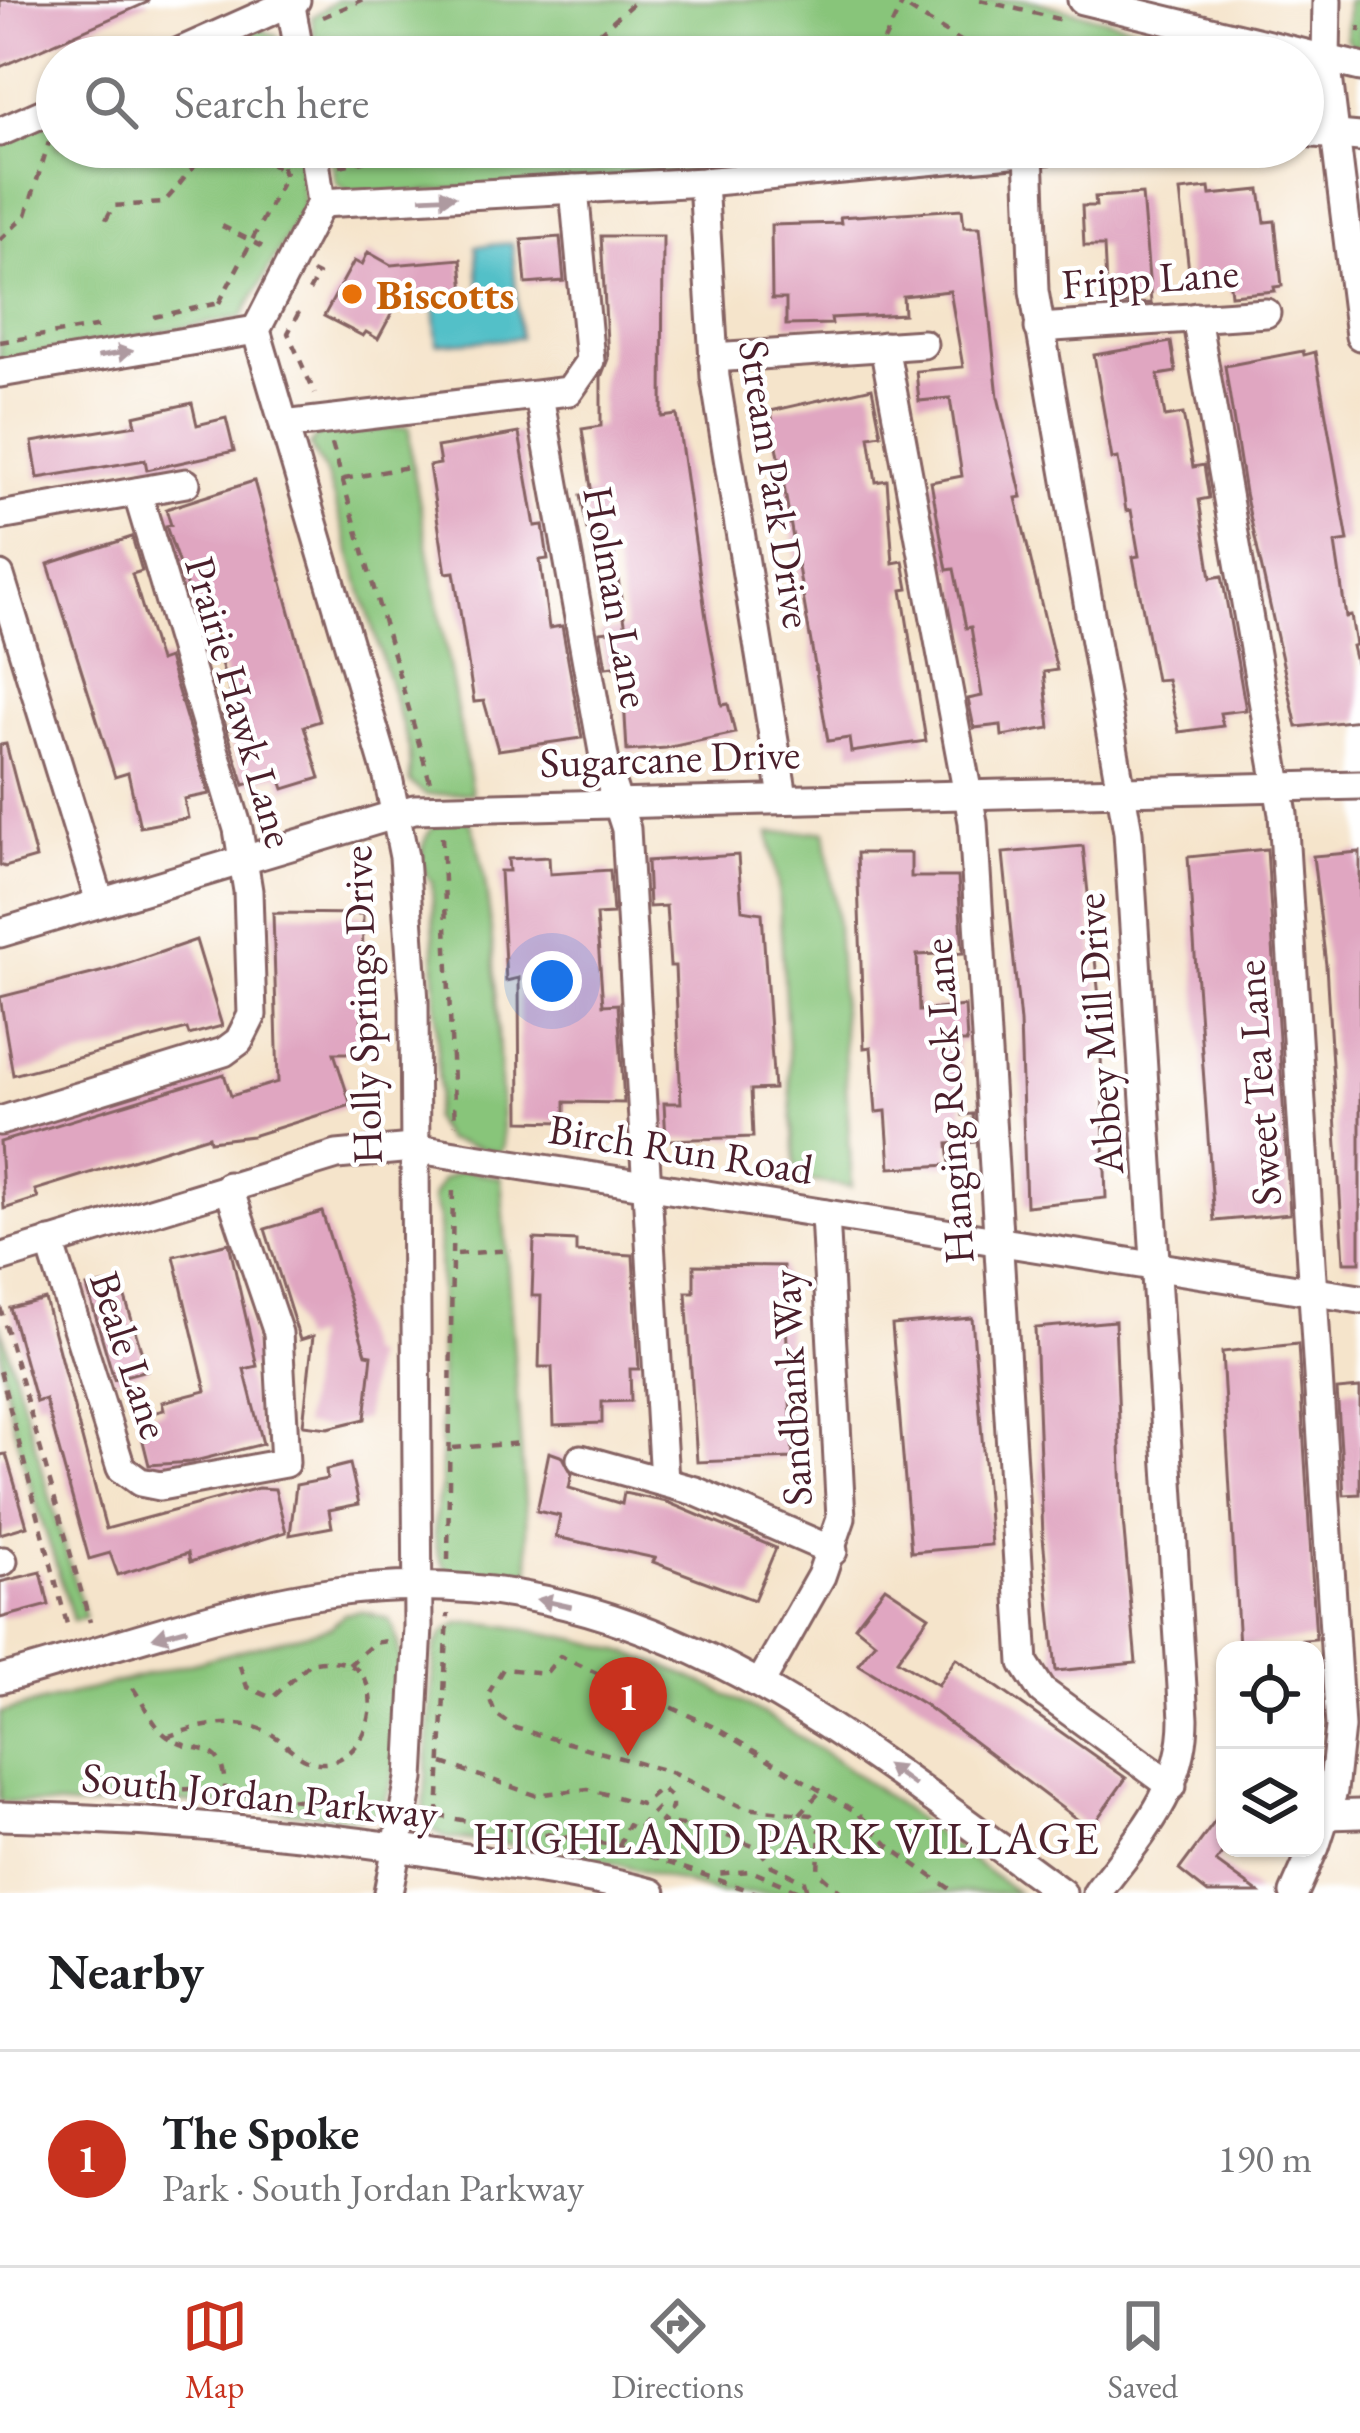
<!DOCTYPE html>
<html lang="en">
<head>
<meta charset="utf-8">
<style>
  body { margin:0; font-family:"EB Garamond",serif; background:#f6f6f6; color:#202124 }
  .controls { position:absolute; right:36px; bottom:36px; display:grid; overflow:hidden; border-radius:24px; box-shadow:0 3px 9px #0004 }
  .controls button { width:108px; height:108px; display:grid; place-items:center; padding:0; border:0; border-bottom:3px solid #e0e0e0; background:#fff; color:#202124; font:60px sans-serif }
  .you { position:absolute; left:552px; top:981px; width:42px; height:42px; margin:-30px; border:9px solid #fff; border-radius:50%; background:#1a73e8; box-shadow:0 0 0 18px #1a73e833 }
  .badge { display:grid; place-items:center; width:78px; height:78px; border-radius:50%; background:#c8321e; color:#fff; font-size:39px; font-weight:700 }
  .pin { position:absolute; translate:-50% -99px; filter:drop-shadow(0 3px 6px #0008) }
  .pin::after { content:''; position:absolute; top:63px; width:42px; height:36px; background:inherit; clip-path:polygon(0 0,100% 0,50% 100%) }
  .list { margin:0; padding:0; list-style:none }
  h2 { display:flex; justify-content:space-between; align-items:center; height:156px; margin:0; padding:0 48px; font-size:51px }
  h2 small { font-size:39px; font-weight:400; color:#757577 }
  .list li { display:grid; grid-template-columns:78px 1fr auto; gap:36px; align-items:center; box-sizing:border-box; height:216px; padding:0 48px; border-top:3px solid #e0e0e0 }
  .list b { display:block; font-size:45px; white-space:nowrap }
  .list p { margin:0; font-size:39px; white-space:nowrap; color:#757577 }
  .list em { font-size:39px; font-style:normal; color:#757577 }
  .icon { flex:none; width:66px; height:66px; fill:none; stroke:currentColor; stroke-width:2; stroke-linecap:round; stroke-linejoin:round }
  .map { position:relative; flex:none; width:1360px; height:1893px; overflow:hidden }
  .search { position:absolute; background:#fff; box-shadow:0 3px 9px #0004; left:36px; right:36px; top:36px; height:132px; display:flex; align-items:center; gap:30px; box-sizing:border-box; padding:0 42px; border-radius:66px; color:#757577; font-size:45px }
  .sheet { height:372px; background:#fff }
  nav { display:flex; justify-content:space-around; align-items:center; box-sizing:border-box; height:168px; border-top:3px solid #e0e0e0; background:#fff; font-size:33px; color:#757577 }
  nav a { display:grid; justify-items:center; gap:6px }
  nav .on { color:#c8321e }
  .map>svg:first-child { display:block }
</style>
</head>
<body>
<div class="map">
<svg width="1360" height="1893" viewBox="0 0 1360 1893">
  <rect width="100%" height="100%" fill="#fff"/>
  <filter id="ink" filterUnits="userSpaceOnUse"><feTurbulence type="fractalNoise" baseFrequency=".00833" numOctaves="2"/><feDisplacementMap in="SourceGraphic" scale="24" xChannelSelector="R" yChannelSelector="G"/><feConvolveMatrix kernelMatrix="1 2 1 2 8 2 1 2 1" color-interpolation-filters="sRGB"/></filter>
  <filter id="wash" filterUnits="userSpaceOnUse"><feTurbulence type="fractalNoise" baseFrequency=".004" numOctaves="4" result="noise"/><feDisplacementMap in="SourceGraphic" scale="48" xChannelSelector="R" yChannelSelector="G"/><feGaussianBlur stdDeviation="2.7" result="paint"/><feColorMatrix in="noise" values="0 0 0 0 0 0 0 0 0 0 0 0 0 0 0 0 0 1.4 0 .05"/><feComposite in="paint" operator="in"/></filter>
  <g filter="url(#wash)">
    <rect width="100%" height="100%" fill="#f5e4cb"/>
    <g fill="#88c57a" stroke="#697252" stroke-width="3">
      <polygon points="337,0 1029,0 1257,57 316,57 312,17"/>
      <polygon points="1347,0 1360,0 1360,54 1346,38"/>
      <polygon points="260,29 278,37 284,57 194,57"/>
      <polygon points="57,118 57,147 298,147 304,206 242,317 0,361 0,144"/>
      <polygon points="330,147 1005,147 353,197 336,182"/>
      <polygon points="409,427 411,456 472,793 426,795 410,782 409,748 326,473 310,446 318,434"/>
      <path d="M 467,817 C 497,865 499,1081 503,1147 L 499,1153 L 445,1140 L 432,1117 L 439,1094 L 432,882 C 416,866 420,840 435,825 Z"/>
      <polygon points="825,831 836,910 852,1187 796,1179 778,885 769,833"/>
      <path d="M 463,1170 L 501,1178 L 530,1572 C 512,1569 511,1575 495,1579 C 432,1595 427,1531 441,1490 L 439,1219 L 432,1198 L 442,1180 Z"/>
      <path d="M 0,1323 L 85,1618 L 73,1621 C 47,1524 0,1424 0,1323 Z"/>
      <path d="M 361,1611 L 388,1619 C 411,1645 404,1793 375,1814 L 356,1818 L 181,1802 L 73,1807 L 0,1801 L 0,1713 L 331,1627 L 344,1614 Z"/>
      <path d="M 460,1623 C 489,1621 521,1629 550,1634 C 734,1665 871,1787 1017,1893 L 719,1893 L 562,1849 L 446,1838 L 432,1829 L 424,1807 L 435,1648 L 444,1632 Z"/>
    </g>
    <polygon fill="#52c0c8" stroke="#4e707a" stroke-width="3" points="512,243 520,338 437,344 434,300 480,296 476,246"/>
    <g id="blocks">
      <g fill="#e0a6c1">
        <polygon points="0,0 148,0 148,2 0,67"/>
        <polygon points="1209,188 1210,195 1260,190 1265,222 1275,221 1282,286 1274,287 1275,291 1231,295 1229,276 1190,280 1180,191"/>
        <polygon points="1142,194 1151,303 1107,305 1104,246 1084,246 1082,206 1096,206 1095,197"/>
        <polygon points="962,209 964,227 980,227 998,397 1022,497 1016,498 1057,670 1044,672 1050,728 1002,736 1001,725 974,728 968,699 982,696 971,627 966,628 954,569 947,570 931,482 962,476 950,398 919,401 916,371 963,367 950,291 903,296 904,314 831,318 832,324 786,325 786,299 772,299 771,225 841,223 840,217"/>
        <polygon points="601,236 663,236 662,417 677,415 706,618 722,705 728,704 735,733 666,748 627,751 622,665 606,667 600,632 626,629 613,547 601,549 598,529 587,530 581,495 592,494 582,429 601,426 601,377 608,359"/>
        <polygon points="560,237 564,281 526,284 522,240"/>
        <polygon points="368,252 391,265 461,259 464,293 400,298 378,339 366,332 363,336 324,316 354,261 362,265"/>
        <polygon points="1171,342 1176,372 1158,375 1165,417 1183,414 1193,467 1204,465 1209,498 1199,500 1211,578 1222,576 1246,710 1220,713 1223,726 1179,732 1167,679 1156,680 1133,557 1139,556 1131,510 1126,511 1118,458 1112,459 1094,355"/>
        <polygon points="1303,351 1304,355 1315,352 1348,541 1335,543 1346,617 1351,616 1356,645 1352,646 1360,680 1360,720 1297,727 1245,493 1225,366"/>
        <polygon points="872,388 881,434 869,436 876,482 887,480 893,563 903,561 908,589 902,590 926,741 851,752 849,738 828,741 771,411"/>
        <polygon points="192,403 197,425 226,418 234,451 147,470 145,460 38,478 32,442 136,425 134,416"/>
        <polygon points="519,433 535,526 543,525 548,559 540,560 549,628 562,626 582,738 498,750 484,701 474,702 454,572 446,573 429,466 440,464 437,447"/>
        <polygon points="254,481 320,721 304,726 320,778 284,789 279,774 244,785 222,714 235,710 205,609 195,612 166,526 171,525 166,509"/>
        <polygon points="132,537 142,571 132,574 159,661 168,658 209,794 184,799 188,818 140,827 128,773 115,777 48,564"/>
        <polygon points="6,744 36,858 5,867 0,865 0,745"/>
        <polygon points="1083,846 1099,997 1106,1198 1026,1206 1020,1022 1003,853"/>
        <polygon points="1267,849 1290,1214 1214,1221 1188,857"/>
        <polygon points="1360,852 1360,1262 1344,1262 1326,965 1313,856"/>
        <polygon points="857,853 911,853 911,877 958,877 963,953 917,955 919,1011 965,1006 967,1042 957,1042 963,1115 973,1114 974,1142 948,1144 950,1165 890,1168 886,1111 876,1112 871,1047 864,1048"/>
        <polygon points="738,855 742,910 762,913 774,1089 751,1090 753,1137 666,1140 664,1103 681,1103 675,966 670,966 666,906 649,907 647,861"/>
        <polygon points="549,857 550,874 610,870 613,914 596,915 603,1005 618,1004 624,1103 565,1102 565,1122 520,1121 519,978 506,981 500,871 509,871 508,859"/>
        <polygon points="273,913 363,914 361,1053 334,1053 351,1105 252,1136 210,1141 209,1136 35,1190 38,1198 4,1209 0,1142 224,1074 231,1096 278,1082"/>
        <polygon points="196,940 222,1026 189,1035 187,1029 13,1075 0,997 112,969"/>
        <polygon points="322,1212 366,1354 372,1355 365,1419 328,1428 303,1425 313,1336 300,1340 265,1229"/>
        <polygon points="534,1239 576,1241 576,1252 633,1255 639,1369 630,1369 631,1401 602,1402 602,1423 554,1425 552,1367 539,1367 541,1296 532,1296"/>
        <polygon points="229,1243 257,1366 244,1369 263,1444 191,1462 149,1465 137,1417 164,1410 162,1402 206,1391 174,1256"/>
        <polygon points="694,1265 783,1266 793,1458 697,1462 686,1292 694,1292"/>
        <polygon points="120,1281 147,1370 114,1379 87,1287"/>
        <polygon points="45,1299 106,1529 258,1488 275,1489 286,1532 190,1562 188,1553 118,1575 110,1553 89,1559 45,1399 36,1402 10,1308"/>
        <polygon points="972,1318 991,1545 911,1552 892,1325"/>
        <polygon points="1115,1321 1123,1520 1136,1663 1056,1671 1043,1537 1035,1328"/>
        <polygon points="1298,1344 1316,1639 1239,1646 1222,1352"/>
        <polygon points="1360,1388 1360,1494 1344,1495 1337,1390"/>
        <polygon points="549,1452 563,1457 572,1474 569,1488 622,1504 624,1493 667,1502 776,1548 754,1600 653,1562 655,1558 556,1537 560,1516 537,1511"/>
        <polygon points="6,1454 27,1526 0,1534 0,1455"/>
        <polygon points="350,1464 359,1504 329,1510 332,1527 290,1535 296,1485 327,1479 326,1470"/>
        <polygon points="41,1572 49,1605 0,1618 0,1582"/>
        <polygon points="885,1587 929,1616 897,1660 938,1685 956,1658 1126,1778 1090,1829 925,1705 858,1664 875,1642 855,1626"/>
        <polygon points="1225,1808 1225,1850 1216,1862 1259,1893 1208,1893 1179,1870"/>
      </g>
    </g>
  </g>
  <g filter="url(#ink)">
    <use href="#blocks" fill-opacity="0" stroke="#866463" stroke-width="3"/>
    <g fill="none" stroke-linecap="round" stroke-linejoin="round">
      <defs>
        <g id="minor">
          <polyline points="290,0 300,57"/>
          <polyline points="1082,0 1360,67"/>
          <polyline points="1327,0 1326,60 1360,336"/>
          <polyline points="168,57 296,0"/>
          <polyline points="0,132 57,107"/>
          <polyline points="1303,132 1360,137"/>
          <polyline points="313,147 321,203 256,330 388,777 404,857 414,1002 418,1627 410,1779 388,1893"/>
          <path d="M 1029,151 L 1034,291 L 1128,832 L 1184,1719 C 1184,1791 1137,1839 1097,1893"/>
          <polyline points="703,182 715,377 783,797"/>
          <polyline points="321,203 703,182 1077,147"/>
          <polyline points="1196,317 1283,814 1340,1727 1333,1791 1315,1847"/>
          <polyline points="1039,328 1266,313"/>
          <polyline points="884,346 973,822 1024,1663 1042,1691 1172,1786"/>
          <polyline points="713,358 923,344"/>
          <polyline points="0,373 256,330"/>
          <polyline points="539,396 606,768 626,829 664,1481"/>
          <polyline points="284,425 569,391 590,361 574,189"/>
          <polyline points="0,516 186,483"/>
          <polyline points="0,576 100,902"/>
          <polyline points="0,933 414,809 1360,785"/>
          <polyline points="0,1121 224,1052 239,1041 252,1015 248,891 238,829 137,492"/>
          <polyline points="50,1242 121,1468 140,1482 160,1486 285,1463 278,1333 228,1186"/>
          <polyline points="0,1258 337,1155 412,1148 1360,1299"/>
          <polyline points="581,1459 695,1491 833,1551"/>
          <polyline points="0,1562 3,1561"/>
          <path d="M 0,1679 C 109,1650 223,1607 335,1592 C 634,1553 838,1730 1062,1893"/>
          <polyline points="761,1682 821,1576 841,1518 825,1214"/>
          <polyline points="1327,1815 1360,1814"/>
          <path d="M 0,1816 C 159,1819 315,1833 473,1859 C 533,1869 593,1877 652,1893"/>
          <polyline points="1294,1893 1314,1848"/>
        </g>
      </defs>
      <use href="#minor" stroke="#866463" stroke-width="33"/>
      <g stroke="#866463" stroke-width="4.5" stroke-dasharray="9 9" stroke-linecap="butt">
        <polyline points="894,0 987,57"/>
        <polyline points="980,0 1062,20"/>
        <polyline points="323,17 362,0"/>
        <polyline points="1359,32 1360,26"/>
        <polyline points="571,57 637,0"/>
        <polyline points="876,57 904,0"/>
        <polyline points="727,147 727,148"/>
        <polyline points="340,166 426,147"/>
        <path d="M 106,220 L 113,206 L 163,203 C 191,176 205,132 254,154 C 266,159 276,168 287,173"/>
        <polyline points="222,226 265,248"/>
        <polyline points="0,240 26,215 49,142"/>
        <polyline points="309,291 318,275 312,272"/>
        <polyline points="219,303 284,179 279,147"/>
        <polyline points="299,312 288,333 315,394"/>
        <polyline points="154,317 219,303"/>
        <polyline points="0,342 101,326"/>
        <polyline points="332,444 431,785"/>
        <polyline points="344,479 408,467"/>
        <polyline points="442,837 455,1125"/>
        <polyline points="457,1254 511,1250"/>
        <polyline points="0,1307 90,1622"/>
        <polyline points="0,1371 68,1628"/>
        <polyline points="453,1448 523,1443"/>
        <polyline points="448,1560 453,1184"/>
        <polyline points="349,1665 374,1643 387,1641"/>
        <path d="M 133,1688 C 143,1702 154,1728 168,1737 C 198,1758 224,1736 225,1791"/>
        <path d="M 167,1737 C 197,1725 238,1717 268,1732 C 287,1742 300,1765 325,1763 C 361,1759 380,1713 366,1682 C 356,1659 331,1659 310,1663 L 272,1698 L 247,1687 L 238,1660"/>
        <polyline points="443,1763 535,1795 588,1789 641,1804 661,1788 672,1798 672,1808 661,1822 709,1829 758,1848 772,1866 804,1881 806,1888 798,1891 751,1871 715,1874"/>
        <polyline points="112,1791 192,1789 375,1808"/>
        <polyline points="800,1814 819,1793"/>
        <polyline points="438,1816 448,1614"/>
        <polyline points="438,1816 619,1846 757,1893"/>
        <polyline points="639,1827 663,1802"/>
        <polyline points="619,1846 628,1825 646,1834 636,1850"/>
        <polyline points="842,1893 818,1872 820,1827 812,1815 744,1808 670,1772 515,1728 495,1713 488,1694 503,1669 546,1673 560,1656 714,1727 858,1813 891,1848 956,1893"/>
      </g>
      <use href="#minor" stroke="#fff" stroke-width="27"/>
    </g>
    <defs><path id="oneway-solid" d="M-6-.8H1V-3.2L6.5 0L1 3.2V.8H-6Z" transform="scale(3)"/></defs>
    <g fill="#ae9aa0">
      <use href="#oneway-solid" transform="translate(438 197) rotate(-3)"/>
      <use href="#oneway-solid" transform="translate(115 354) rotate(-10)"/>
      <use href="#oneway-solid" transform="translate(554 1603) rotate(-168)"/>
      <use href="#oneway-solid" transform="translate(170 1633) rotate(165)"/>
      <use href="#oneway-solid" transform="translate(900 1775) rotate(-144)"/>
    </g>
  </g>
  <circle fill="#e8710a" stroke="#fff" stroke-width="4.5" cx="352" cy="294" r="12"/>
  <g text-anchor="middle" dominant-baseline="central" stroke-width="9" stroke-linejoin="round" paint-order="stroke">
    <g font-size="42" fill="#4a1f2b" stroke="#fff">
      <text transform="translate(1150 278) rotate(-4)">Fripp Lane</text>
      <text transform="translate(776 484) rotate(81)">Stream Park Drive</text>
      <text transform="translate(617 597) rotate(80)">Holman Lane</text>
      <text transform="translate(240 702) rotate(74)">Prairie Hawk Lane</text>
      <text transform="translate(670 758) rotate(-2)">Sugarcane Drive</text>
      <text transform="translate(362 1005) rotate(-92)">Holly Springs Drive</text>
      <text transform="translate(1099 1034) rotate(-94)">Abbey Mill Drive</text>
      <text transform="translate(1258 1083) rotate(-94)">Sweet Tea Lane</text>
      <text transform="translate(948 1101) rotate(-94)">Hanging Rock Lane</text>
      <text transform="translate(681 1149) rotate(9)">Birch Run Road</text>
      <text transform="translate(130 1355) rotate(72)">Beale Lane</text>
      <text transform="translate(791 1388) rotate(-93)">Sandbank Way</text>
      <text transform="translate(260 1795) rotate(6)">South Jordan Parkway</text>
    </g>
    <g font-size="42" font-weight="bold" fill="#c56008" stroke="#fff" text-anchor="start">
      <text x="376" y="294">Biscotts</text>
    </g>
    <g font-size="45" letter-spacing="3" fill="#4a1f2b" stroke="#fff">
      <text x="787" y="1838">HIGHLAND PARK VILLAGE</text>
    </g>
  </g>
</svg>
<div class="controls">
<button><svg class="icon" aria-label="locate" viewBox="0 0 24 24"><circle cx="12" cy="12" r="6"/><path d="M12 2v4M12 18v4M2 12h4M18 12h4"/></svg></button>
<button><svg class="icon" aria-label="layers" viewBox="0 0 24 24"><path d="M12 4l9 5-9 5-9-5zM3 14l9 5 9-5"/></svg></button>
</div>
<div class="you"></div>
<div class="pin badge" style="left:628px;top:1756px">1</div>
<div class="search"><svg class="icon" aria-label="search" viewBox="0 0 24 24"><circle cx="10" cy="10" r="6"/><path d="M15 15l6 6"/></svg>Search here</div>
</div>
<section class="sheet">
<h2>Nearby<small></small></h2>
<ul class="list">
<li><span class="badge">1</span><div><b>The Spoke</b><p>Park · South Jordan Parkway</p></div><em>190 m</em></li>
</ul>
</section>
<nav>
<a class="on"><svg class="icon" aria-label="map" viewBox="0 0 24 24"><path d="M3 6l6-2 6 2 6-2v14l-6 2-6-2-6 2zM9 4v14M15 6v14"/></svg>Map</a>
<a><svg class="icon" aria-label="directions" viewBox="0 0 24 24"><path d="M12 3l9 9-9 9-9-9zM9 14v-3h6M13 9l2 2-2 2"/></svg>Directions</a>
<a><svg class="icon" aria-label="saved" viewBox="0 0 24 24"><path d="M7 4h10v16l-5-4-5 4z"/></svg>Saved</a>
</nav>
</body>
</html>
